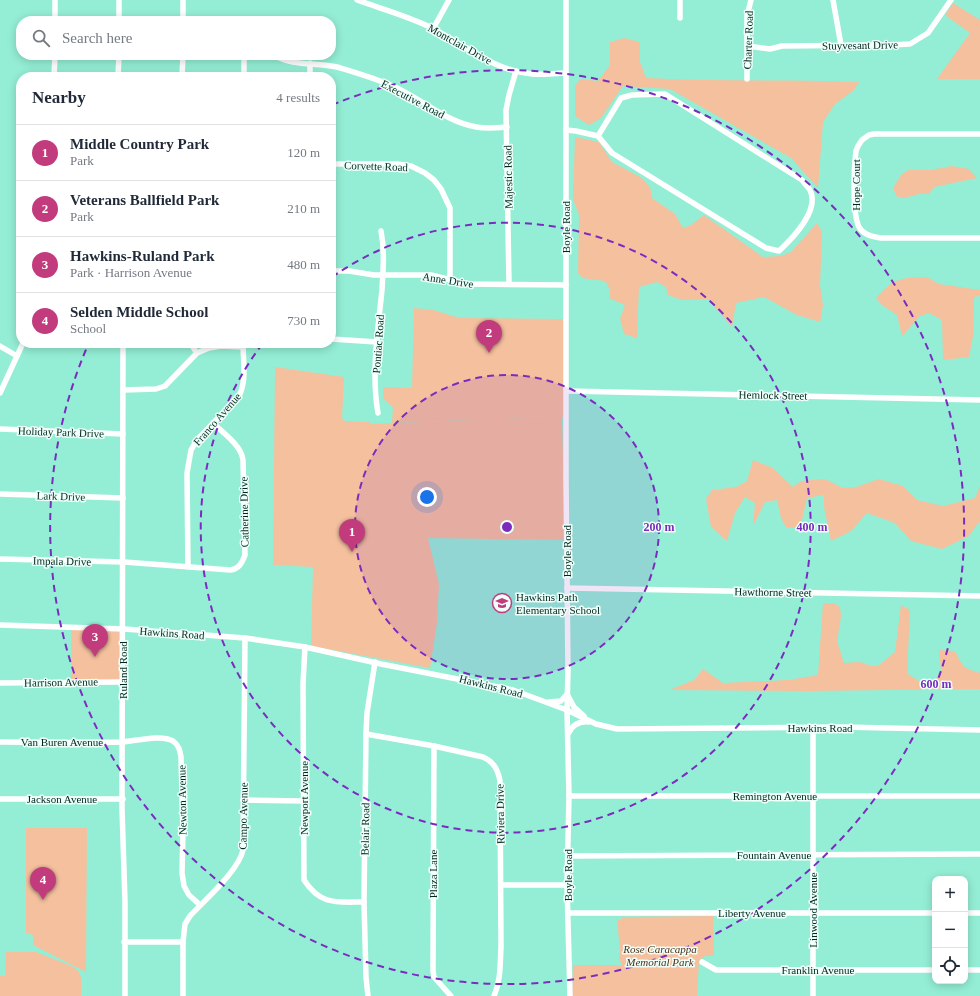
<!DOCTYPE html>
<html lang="en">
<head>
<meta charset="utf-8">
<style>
  body { margin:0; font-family:Georgia,serif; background:#f2f2f3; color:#1f2937 }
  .controls { position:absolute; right:12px; bottom:12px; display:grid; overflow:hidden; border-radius:8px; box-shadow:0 2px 10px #0003 }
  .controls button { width:36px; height:36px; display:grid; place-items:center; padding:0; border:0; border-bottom:1px solid #e0e1e3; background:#fff; color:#1f2937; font:20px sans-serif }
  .you { position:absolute; left:427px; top:497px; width:14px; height:14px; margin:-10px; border:3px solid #fff; border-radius:50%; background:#1a73e8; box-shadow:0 0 0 6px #1a73e833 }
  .badge { display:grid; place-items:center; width:26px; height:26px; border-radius:50%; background:#c23c7d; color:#fff; font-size:13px; font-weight:700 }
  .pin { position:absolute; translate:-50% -33px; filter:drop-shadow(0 1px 2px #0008) }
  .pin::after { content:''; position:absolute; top:21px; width:14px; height:12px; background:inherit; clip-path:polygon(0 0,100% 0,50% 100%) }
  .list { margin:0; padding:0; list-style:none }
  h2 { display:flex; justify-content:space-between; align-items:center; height:52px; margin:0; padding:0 16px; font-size:17px }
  h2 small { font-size:13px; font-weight:400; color:#747a83 }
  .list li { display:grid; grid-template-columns:26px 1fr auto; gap:12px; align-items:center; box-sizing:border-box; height:56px; padding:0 16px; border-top:1px solid #e0e1e3 }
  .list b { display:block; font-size:15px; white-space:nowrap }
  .list p { margin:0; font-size:13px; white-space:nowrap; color:#747a83 }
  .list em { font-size:13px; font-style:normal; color:#747a83 }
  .icon { flex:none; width:22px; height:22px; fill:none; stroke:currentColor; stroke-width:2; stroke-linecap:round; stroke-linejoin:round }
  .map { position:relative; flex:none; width:980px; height:996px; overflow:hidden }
  .search { position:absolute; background:#fff; box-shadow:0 2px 10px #0003; left:16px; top:16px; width:320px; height:44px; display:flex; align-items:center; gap:10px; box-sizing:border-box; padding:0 14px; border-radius:16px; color:#747a83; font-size:15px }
  .panel { position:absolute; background:#fff; box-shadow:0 2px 10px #0003; left:16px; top:72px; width:320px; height:276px; border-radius:16px }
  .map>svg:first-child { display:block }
</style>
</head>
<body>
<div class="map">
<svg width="980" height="996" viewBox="0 0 980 996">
  <rect width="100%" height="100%" fill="#94eed5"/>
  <g fill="#f4c09e">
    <polygon points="953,3 980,20 980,79 937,79 970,33 945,15"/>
    <path d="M 624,38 L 640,42 L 640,62 L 646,78 C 717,82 788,79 859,82 L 854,90 L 835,104 L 823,122 L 818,188 L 791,158 L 670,89 L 623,86 L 601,118 L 589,125 L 575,116 L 575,86 L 580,79 L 598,81 L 610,65 L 610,42 Z"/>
    <polygon points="575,137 599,142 612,162 642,178 650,187 652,198 675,214 683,228 691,225 704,215 763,257 781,256 791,252 817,223 822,232 820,286 823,305 820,322 797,315 764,297 736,303 732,327 708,299 682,300 668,295 666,287 657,282 639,287 637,338 624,334 620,319 625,305 609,298 610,289 605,281 582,278 578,273 579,215 573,199"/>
    <polygon points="952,166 969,169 977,178 934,187 929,194 919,194 904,198 897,197 893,188 901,175 908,170 930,170"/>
    <path d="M 914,277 L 927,277 L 939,284 L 980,290 L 980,295 L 974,298 L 973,336 L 969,357 L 943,360 L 942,320 L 929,313 L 920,316 L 902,336 L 897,315 L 882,305 L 876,298 C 889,284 895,279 914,277 Z"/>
    <polygon points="414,308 433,310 460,318 564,319 565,417 562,417 565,540 428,538 439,584 437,623 430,668 311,646 313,567 273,565 275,367 344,377 342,418 345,421 370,422 370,424 550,417 392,423 393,407 383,399 383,387 412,388"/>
    <polygon points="753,460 773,468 793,487 801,481 825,479 843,488 856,487 879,479 903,486 917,500 943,506 975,498 980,486 980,522 978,523 969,536 942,549 911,541 895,523 867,513 851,531 831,541 824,507 824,495 807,498 802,520 796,528 786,527 781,518 777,500 765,502 753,526 755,503 745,497 735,513 727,541 711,527 706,499 712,490 736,487 747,481"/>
    <path d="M 823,603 L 834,603 L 840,607 L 841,617 L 837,641 L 844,663 L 860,662 L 871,666 L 878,666 L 895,652 L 901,605 L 910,610 L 908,653 L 908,674 L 919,681 L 935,680 L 941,671 L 939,650 L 955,651 C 963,667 963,668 980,673 L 980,689 L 808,691 L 669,690 L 694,680 L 703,669 L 723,683 L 788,680 L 818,675 Z"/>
    <polygon points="71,627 124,629 123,682 71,682"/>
    <polygon points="26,828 87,828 86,972 33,945 33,935 26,933"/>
    <polygon points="713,916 714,956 705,956 699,961 697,996 572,996 573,965 622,965 619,959 620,951 617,919 621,920 622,917"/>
    <polygon points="6,952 36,952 72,966 79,972 81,978 81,996 0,996 0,976 5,976"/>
  </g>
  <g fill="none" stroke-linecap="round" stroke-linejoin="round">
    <g stroke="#fff" stroke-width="5.5">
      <polyline points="119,0 119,21"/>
      <path d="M 357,0 C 382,9 408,16 432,28 C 465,45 494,71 532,74 C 543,75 555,73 566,73"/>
      <polyline points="566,0 566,479 568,670 567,710 569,796 567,885 570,996"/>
      <polyline points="680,0 680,18"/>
      <polyline points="833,0 841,45"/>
      <polyline points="55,21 55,0"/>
      <polyline points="183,21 183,0"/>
      <polyline points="433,29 449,0"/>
      <polyline points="748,46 770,49 782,46 891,45 910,44 928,33 951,0"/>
      <polyline points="244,55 244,77"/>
      <path d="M 274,55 C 293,67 316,62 337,67 C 357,73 378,79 397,88 C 424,101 447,122 476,127 C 486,129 497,128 507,127"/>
      <polyline points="54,77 55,55"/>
      <polyline points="118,77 119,55"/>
      <polyline points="182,77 183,55"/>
      <polyline points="310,77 310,63"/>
      <polyline points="747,79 747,16 751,0"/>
      <path d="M 566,130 L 576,131 L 598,136 L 612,153 L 766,248 L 779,251 C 793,238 820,210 810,190 C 808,187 804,183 802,180 L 665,94 L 632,95 L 621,98 L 598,136"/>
      <path d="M 980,134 L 874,134 L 869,135 L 862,140 L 858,146 L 856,151 C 854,168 852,213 859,227 C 863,235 873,237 881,238 L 980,238"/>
      <polyline points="331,164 397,164 411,166 425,173 434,180 441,189 450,208 450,279"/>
      <polyline points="331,271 349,271 374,275 431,275 468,284 566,285"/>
      <polyline points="509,284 506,110 509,95 516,71"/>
      <polyline points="331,339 377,342"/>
      <polyline points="123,343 122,808 125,902 125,996"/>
      <polyline points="190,343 197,353"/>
      <polyline points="0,346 17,356"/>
      <polyline points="124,390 156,389 165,386 197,353 209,348 221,346 243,347"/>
      <polyline points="567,391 980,400"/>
      <polyline points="0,393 23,343"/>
      <path d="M 378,413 C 371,374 378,329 382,290 C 383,270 385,251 381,231"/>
      <polyline points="0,429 123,434"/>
      <polyline points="0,494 123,498"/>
      <path d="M 0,559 L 124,562 L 230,570 C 239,569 242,563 245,555 L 243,460 C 241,445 224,434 213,423"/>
      <path d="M 188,567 L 187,473 L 191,450 L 197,440 L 239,396 C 247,380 243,361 243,343"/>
      <polyline points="567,588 980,596"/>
      <polyline points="0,625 124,629 245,638 305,647 381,664 513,690 567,710 596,724 617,729 841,727 980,730"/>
      <path d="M 305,647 L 303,684 L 304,880 C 321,906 337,902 364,902"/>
      <polyline points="0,683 123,682"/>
      <polyline points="549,702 561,701 567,694 574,707 584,716"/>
      <polyline points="813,727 813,996"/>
      <path d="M 366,734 L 434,746 L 483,757 C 494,762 498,770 500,781 L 501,947 C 500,964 501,980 494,996"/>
      <path d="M 568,734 C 572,725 579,721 589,722"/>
      <path d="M 0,742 C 41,742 81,743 122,742 C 136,741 161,734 173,741 C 179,745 180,751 181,757 L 183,831 L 182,873 L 184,886 L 189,895 L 200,905"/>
      <polyline points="434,746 433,971 434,977 451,996"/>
      <polyline points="569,796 980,796"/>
      <polyline points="0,799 123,799"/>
      <polyline points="243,800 304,801"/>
      <polyline points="568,856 980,854"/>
      <polyline points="501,885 567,885"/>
      <polyline points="568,913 935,913"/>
      <polyline points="965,913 980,913"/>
      <polyline points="124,942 183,942"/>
      <polyline points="702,962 716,970 935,970"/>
      <polyline points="965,970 980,970"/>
      <path d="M 183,996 L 183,942 L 185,924 L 190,916 C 205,900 239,870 243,850 L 245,638"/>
      <polyline points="368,996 366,977 364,902 366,734 367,713 375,662"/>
    </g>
  </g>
  <circle cx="507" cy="527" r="152" fill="#7b2cbf" fill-opacity=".12"/>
  <g fill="none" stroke="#7b2cbf" stroke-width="2" stroke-dasharray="7 5">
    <circle cx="507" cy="527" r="152"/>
    <path d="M332 277A305 305 0 1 1 263 343"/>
    <path d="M332 105A457 457 0 1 1 88 345"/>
  </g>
  <defs>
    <symbol id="school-ring" viewBox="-11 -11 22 22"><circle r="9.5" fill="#eefffa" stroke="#c23c7d" stroke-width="1.5"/><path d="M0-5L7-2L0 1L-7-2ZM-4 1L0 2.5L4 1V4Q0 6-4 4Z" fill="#c23c7d"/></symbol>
  </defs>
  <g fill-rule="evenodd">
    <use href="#school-ring" x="491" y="592" width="22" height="22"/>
  </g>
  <g text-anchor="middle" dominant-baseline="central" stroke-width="3" stroke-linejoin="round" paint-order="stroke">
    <g font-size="11" fill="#00271e" stroke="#eefffa">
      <text transform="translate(748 40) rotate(-88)">Charter Road</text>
      <text transform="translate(460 44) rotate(29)">Montclair Drive</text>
      <text transform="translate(860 45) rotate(-1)">Stuyvesant Drive</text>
      <text transform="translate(413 99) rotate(28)">Executive Road</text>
      <text transform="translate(376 166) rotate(2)">Corvette Road</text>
      <text transform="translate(508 177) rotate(-91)">Majestic Road</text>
      <text transform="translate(856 185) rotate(-90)">Hope Court</text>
      <text transform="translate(566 227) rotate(-90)">Boyle Road</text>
      <text transform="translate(448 280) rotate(9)">Anne Drive</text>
      <text transform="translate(378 344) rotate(-86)">Pontiac Road</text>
      <text transform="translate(773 395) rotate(1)">Hemlock Street</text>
      <text transform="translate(217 419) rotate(-49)">Franco Avenue</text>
      <text transform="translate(61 432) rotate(2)">Holiday Park Drive</text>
      <text transform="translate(61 496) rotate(2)">Lark Drive</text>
      <text transform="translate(244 512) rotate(-91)">Catherine Drive</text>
      <text transform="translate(567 551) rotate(-90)">Boyle Road</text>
      <text transform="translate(62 561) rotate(1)">Impala Drive</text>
      <text transform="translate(773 592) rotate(1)">Hawthorne Street</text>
      <text transform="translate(172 633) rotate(4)">Hawkins Road</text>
      <text transform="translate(123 670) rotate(-90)">Ruland Road</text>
      <text transform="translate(61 682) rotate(-1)">Harrison Avenue</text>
      <text transform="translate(491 686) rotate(14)">Hawkins Road</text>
      <text x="820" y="728">Hawkins Road</text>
      <text x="62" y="742">Van Buren Avenue</text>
      <text x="775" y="796">Remington Avenue</text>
      <text transform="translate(304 798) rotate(-90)">Newport Avenue</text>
      <text x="62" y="799">Jackson Avenue</text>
      <text transform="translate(182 800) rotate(-91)">Newton Avenue</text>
      <text transform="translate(500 814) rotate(-91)">Riviera Drive</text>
      <text transform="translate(243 816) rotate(-89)">Campo Avenue</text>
      <text transform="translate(365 829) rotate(-89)">Belair Road</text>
      <text x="774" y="855">Fountain Avenue</text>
      <text transform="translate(433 874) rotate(-90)">Plaza Lane</text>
      <text transform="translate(568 875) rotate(-90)">Boyle Road</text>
      <text transform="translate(813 910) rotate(-90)">Linwood Avenue</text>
      <text x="752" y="913">Liberty Avenue</text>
      <text x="818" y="970">Franklin Avenue</text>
    </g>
    <g font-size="11" fill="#00271e" stroke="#eefffa" text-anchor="start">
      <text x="516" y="597">Hawkins Path<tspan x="516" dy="13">Elementary School</tspan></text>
    </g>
    <g font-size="11" font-style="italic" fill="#532e13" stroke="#eefffa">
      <text x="660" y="949">Rose Caracappa<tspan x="660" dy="13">Memorial Park</tspan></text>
    </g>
  </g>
  <circle cx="507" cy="527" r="6" fill="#7b2cbf" stroke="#eefffa" stroke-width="2"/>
  <g font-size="12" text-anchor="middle" font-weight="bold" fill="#7b2cbf" stroke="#eefffa" stroke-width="3" stroke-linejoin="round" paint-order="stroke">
    <text x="659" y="531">200 m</text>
    <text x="812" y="531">400 m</text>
    <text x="936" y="688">600 m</text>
  </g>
</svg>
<div class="controls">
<button>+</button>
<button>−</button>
<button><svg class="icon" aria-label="locate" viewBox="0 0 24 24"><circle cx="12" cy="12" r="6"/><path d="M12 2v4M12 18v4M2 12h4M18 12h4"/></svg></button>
</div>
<div class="you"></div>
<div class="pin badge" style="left:352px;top:552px">1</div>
<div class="pin badge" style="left:489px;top:353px">2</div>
<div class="pin badge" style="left:95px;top:657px">3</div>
<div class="pin badge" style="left:43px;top:900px">4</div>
<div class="search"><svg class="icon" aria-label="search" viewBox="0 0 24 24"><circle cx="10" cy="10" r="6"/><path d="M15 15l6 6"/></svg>Search here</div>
<section class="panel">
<h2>Nearby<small>4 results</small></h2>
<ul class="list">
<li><span class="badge">1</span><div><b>Middle Country Park</b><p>Park</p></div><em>120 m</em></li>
<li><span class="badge">2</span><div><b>Veterans Ballfield Park</b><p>Park</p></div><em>210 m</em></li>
<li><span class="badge">3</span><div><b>Hawkins-Ruland Park</b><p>Park · Harrison Avenue</p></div><em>480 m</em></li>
<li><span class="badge">4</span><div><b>Selden Middle School</b><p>School</p></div><em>730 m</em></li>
</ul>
</section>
</div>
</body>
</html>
